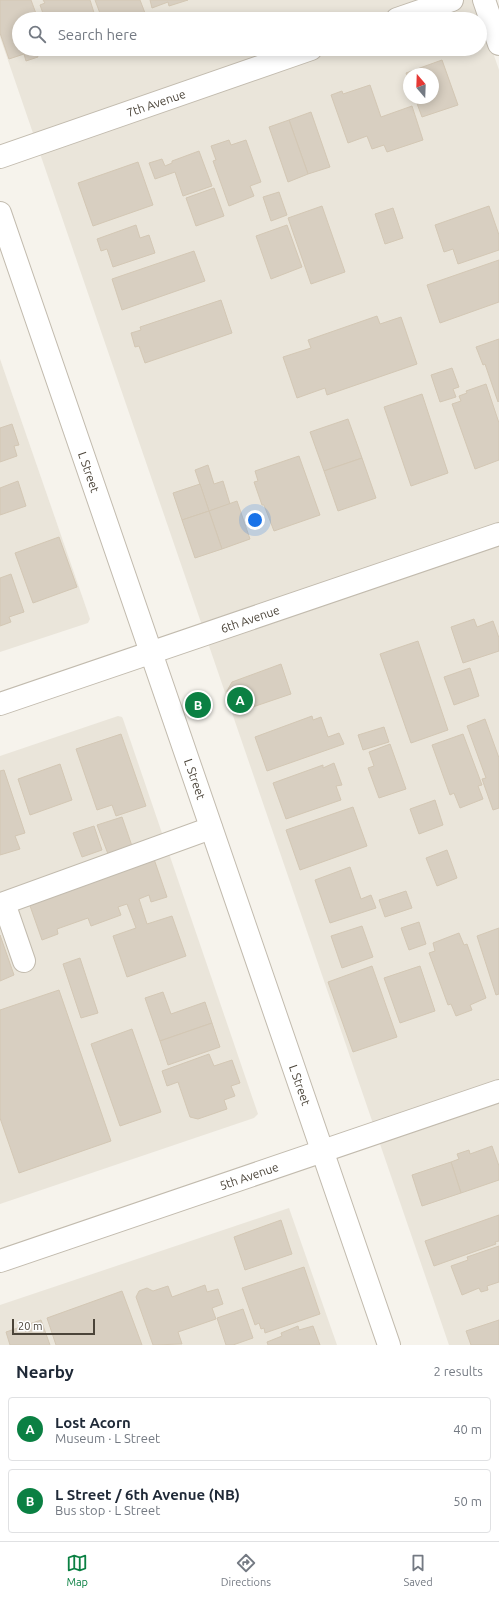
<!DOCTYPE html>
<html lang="en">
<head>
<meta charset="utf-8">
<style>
  body { margin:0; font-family:Ubuntu,sans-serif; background:#f2f2f3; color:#1f2937 }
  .compass { position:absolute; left:403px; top:68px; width:36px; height:36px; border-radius:50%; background:#fff; box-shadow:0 2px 10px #0003; rotate:341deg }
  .scale { position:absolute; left:12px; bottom:10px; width:83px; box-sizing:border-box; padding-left:4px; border:2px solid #4b4439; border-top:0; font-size:11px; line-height:14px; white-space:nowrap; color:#4b4439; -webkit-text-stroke:3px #fff; paint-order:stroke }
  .you { position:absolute; left:255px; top:520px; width:14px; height:14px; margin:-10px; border:3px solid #fff; border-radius:50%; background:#1a73e8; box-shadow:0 0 0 6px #1a73e833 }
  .badge { display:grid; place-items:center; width:26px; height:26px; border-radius:50%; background:#0b8043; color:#fff; font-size:13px; font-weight:700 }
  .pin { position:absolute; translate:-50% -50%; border:2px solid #fff; box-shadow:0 1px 4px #0006 }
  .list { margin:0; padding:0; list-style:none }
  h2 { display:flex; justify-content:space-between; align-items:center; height:52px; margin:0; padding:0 16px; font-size:17px }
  h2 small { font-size:13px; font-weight:400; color:#747a83 }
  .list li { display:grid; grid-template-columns:26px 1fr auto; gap:12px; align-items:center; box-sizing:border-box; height:64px; margin:0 8px 8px; padding:0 8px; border:1px solid #e0e1e3; border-radius:4px }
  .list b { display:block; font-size:15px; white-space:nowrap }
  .list p { margin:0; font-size:13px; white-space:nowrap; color:#747a83 }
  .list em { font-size:13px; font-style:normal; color:#747a83 }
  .icon { flex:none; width:22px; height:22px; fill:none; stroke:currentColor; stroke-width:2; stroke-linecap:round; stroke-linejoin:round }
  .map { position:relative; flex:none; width:499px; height:1345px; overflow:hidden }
  .search { position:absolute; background:#fff; box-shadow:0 2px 10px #0003; left:12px; right:12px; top:12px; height:44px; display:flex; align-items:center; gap:10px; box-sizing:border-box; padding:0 14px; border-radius:22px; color:#747a83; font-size:15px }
  .sheet { height:196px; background:#fff }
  nav { display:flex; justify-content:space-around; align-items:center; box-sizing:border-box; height:56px; border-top:1px solid #e0e1e3; background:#fff; font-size:11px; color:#747a83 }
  nav a { display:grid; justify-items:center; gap:2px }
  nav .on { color:#0b8043 }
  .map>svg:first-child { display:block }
</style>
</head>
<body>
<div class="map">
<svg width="499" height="1345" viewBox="0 0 499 1345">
  <rect width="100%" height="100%" fill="#f6f3ec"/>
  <g fill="#eae5da" fill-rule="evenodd">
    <path d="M 0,0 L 475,0 L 499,70 L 499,1345 L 449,1345 L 0,37 ZM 19,19 L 480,19 L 480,49 L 19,49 ZM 409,74 L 433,74 L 433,98 L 409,98 Z"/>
    <polygon points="0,359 90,619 88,623 0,652"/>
    <polygon points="118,716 122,717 123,719 258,1114 254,1118 0,1204 0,756"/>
    <polygon points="289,1208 337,1345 0,1345 0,1305"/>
  </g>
  <g fill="#d8cfc1" stroke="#d3c7b4">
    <polygon points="0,0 31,0 38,19 19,19 19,49 35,49 38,57 26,61 24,54 9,59 0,33"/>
    <polygon points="43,0 90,0 96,19 45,19 40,5 45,3"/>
    <polygon points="95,0 140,0 145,13 128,19 105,19 104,15 101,16"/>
    <polygon points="150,0 188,0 169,6 168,2 152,8"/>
    <polygon points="442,60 458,105 422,117 415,98 433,98 433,74 409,74 409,80 406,73"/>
    <polygon points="370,85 381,117 412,106 423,140 387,152 384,145 372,149 367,136 348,143 331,95 342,91 343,94"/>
    <polygon points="311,112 330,167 308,174 289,120"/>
    <polygon points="289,120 308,174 288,182 269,127"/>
    <polygon points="229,140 231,145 246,140 261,182 250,186 254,196 229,206 213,161 216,160 211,146"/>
    <polygon points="199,151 212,186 183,196 175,172 155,179 149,163 162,159 165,166 172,163 172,161"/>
    <polygon points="138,162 153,205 93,226 78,183"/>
    <polygon points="214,188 224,216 196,226 186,198"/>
    <polygon points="279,192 287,215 271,221 263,197"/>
    <polygon points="322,206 345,272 311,284 288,218"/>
    <polygon points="489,206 499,235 499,250 458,264 453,249 444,252 435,225"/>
    <polygon points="393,208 403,238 385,244 375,214"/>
    <polygon points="136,225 140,238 149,235 155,253 113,267 107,249 101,251 97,239"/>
    <polygon points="287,225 302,267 271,279 256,236"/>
    <polygon points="194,251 205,281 122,310 112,279"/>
    <polygon points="499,260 499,302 440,323 427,285"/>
    <polygon points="221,300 232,333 145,363 139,346 135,347 131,333 141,330 140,327"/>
    <polygon points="377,316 380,324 401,317 417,364 327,395 325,388 297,398 283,357 311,348 308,340"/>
    <polygon points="499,339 499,401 498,402 485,364 483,365 476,347"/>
    <polygon points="452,368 459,387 453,389 456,397 440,402 431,375"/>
    <polygon points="486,384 499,423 499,460 475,469 452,404 461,401 459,396 467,393 466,391"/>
    <polygon points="422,394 448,473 411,486 384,407"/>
    <polygon points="348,419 362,458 324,471 310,432"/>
    <polygon points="12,424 19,445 14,446 17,456 0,462 0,428"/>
    <polygon points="299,456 320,515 274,531 264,505 262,505 254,482 258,481 255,471"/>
    <polygon points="362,458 376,498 338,511 324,471"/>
    <polygon points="208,465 214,484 223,481 230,504 209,511 195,470"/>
    <polygon points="18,481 26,506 0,515 0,488"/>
    <polygon points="200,484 209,511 182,520 173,493"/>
    <polygon points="237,501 250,539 222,549 209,511"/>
    <polygon points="209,511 222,549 195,558 182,520"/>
    <polygon points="59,537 77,587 33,603 15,553"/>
    <polygon points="11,574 24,612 9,617 11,622 0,626 0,578"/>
    <polygon points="474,619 477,627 493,621 499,638 499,651 463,663 451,627"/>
    <polygon points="418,641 448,730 411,743 380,654"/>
    <polygon points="281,664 291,694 235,713 227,691 232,682"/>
    <polygon points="470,668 479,696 454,705 444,677"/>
    <polygon points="312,716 313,720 321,717 328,737 339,733 344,744 267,771 255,737"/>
    <polygon points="485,719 499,758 499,808 493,810 482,779 486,778 467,726"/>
    <polygon points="384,727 389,742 363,750 358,735"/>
    <polygon points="121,734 146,806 116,816 112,805 97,810 76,749"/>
    <polygon points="463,734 482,785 478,786 483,799 460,808 454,793 450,795 432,745"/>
    <polygon points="390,744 406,789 379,798 368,768 374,766 369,752"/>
    <polygon points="334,763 342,785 336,786 341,800 286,819 273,783 323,765 323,768"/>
    <polygon points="60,764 72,800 30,815 18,779"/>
    <polygon points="4,770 25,833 15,836 20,849 0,855 0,771"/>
    <polygon points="435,800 443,825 419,834 410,809"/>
    <polygon points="353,807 367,846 300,870 286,830"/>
    <polygon points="122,817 132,846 108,854 97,825"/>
    <polygon points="94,826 102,850 82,857 73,833"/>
    <polygon points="447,850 457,878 437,886 426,858"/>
    <polygon points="154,859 167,897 151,902 149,895 139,899 147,924 172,916 186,956 127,977 113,936 136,928 127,904 118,907 121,915 91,926 88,918 57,929 58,934 42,940 29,903"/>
    <polygon points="350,867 361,899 371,895 376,908 330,923 315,880"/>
    <polygon points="406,891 412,908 385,917 379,900"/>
    <polygon points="419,922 426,944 409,950 401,928"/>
    <polygon points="362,926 373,957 342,968 331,936"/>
    <polygon points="499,928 499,994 496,995 477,936"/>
    <polygon points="459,933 464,945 467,944 486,998 470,1005 472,1010 456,1016 451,1004 448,1005 429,953 435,951 433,943"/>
    <polygon points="0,935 14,975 0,981"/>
    <polygon points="80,958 98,1013 81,1018 63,964"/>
    <polygon points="372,966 397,1037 353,1052 328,982"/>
    <polygon points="420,966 435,1011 400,1023 384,978"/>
    <polygon points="59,990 111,1141 19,1173 0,1118 0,1010"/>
    <polygon points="163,992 171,1014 205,1002 212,1023 160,1041 145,998"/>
    <polygon points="212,1023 220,1047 168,1065 160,1041"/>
    <polygon points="132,1029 161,1112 120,1126 91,1044"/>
    <polygon points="209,1054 214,1066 232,1060 240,1083 231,1086 235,1096 224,1100 227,1109 198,1119 190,1117 178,1082 167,1086 162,1071"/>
    <polygon points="492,1146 499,1166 499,1180 461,1193 451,1162 459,1159 457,1154 469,1150 470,1154"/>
    <polygon points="451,1162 461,1193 422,1206 412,1175"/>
    <polygon points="499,1215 499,1241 495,1242 496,1244 434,1266 425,1241"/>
    <polygon points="281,1220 292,1254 245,1270 234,1237"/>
    <polygon points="499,1246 499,1282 487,1286 488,1290 481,1292 479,1288 462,1295 451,1266 468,1260 467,1257"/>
    <polygon points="304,1267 320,1314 265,1333 264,1328 261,1329 259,1323 255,1325 242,1288"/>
    <polygon points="205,1285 207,1292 218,1289 223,1304 212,1308 216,1319 178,1332 182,1344 153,1345 136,1297 139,1291 147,1288 153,1291 168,1286 172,1297"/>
    <polygon points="122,1291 142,1345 56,1345 47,1318"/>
    <polygon points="243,1309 253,1338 233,1345 226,1345 217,1318"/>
    <polygon points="41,1320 50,1345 10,1345 6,1332"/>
    <polygon points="499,1320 499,1345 471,1345 466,1331"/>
    <polygon points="298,1326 299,1330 313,1326 320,1345 268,1345 267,1342 282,1336 281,1333"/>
  </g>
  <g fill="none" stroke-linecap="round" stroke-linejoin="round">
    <defs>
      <g id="minor">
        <polyline points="484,0 499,44"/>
        <polyline points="397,19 452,0"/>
        <polyline points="0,157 311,49"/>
        <polyline points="0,213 389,1345"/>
        <polyline points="0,704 499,534"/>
        <polyline points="24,961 4,903 211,828"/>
        <polyline points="0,1261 499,1091"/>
      </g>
    </defs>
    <use href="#minor" stroke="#c2bbae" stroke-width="24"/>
    <use href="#minor" stroke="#fff" stroke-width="22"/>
  </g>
  <g text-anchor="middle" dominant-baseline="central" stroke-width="3" stroke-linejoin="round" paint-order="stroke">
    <g font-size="12" fill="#4b4439" stroke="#fff">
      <text transform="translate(156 103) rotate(-19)">7th Avenue</text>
      <text transform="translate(89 472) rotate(71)">L Street</text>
      <text transform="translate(250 619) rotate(-19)">6th Avenue</text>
      <text transform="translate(195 779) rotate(71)">L Street</text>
      <text transform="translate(300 1085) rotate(71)">L Street</text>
      <text transform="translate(249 1176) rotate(-19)">5th Avenue</text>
    </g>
  </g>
</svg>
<svg class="compass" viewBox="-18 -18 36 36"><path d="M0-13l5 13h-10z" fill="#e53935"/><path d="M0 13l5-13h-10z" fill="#747a83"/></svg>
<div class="scale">20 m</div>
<div class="you"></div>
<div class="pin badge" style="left:240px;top:700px">A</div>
<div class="pin badge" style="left:198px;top:705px">B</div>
<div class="search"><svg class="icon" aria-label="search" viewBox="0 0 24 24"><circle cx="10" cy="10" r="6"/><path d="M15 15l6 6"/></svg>Search here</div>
</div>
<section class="sheet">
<h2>Nearby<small>2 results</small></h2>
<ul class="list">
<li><span class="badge">A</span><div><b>Lost Acorn</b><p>Museum · L Street</p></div><em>40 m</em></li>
<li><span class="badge">B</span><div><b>L Street / 6th Avenue (NB)</b><p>Bus stop · L Street</p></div><em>50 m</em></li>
</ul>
</section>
<nav>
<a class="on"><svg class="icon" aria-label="map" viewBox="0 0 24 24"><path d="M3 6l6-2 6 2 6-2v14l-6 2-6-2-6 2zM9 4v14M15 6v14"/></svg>Map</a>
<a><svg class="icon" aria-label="directions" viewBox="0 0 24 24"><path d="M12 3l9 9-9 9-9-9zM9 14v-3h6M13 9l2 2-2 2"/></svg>Directions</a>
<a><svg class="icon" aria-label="saved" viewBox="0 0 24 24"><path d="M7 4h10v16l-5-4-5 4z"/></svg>Saved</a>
</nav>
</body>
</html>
